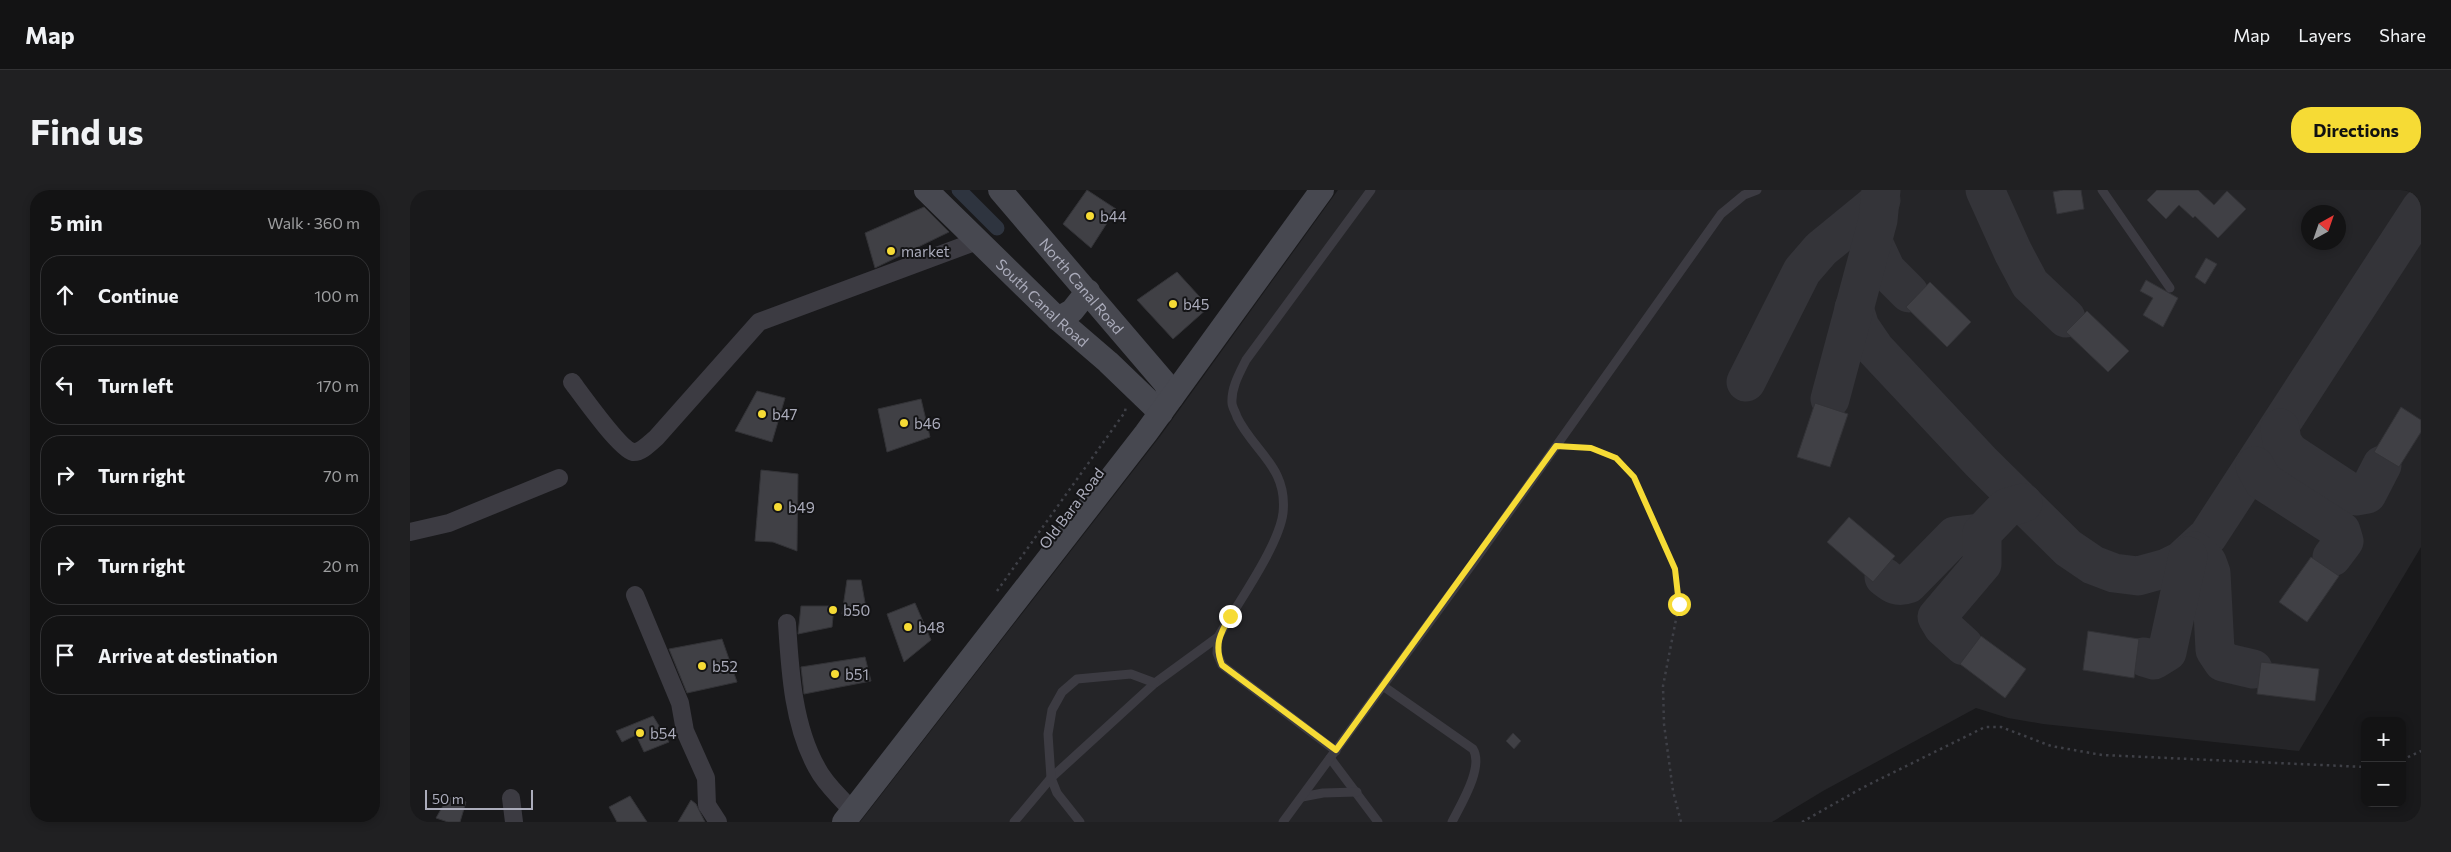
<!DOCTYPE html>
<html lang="en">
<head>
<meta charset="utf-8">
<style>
  body { margin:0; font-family:Commissioner,sans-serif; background:#202022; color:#f1f3f6 }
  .controls { position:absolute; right:15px; bottom:15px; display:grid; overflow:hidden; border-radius:10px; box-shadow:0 2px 8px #0003 }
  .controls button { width:45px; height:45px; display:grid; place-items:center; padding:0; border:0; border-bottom:1px solid #323234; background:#131314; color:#f1f3f6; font:25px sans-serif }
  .compass { position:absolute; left:1891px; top:15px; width:45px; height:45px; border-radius:50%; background:#131314; box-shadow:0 2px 8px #0003; rotate:40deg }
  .scale { position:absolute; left:15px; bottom:12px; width:108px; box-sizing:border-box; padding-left:5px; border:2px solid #abacbb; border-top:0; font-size:14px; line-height:18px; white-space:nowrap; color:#abacbb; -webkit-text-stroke:4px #141416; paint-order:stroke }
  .stop { position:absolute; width:15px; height:15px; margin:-11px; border:4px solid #f6db35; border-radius:50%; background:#fff }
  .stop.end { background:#f6db35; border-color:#fff; box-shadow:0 1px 5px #0008 }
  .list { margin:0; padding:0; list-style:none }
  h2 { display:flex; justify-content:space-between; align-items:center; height:65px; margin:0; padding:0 20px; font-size:21px }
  h2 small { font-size:16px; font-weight:400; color:#9d9ea0 }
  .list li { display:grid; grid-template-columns:32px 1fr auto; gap:15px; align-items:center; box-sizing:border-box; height:80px; margin:0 10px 10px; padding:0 10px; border:1px solid #323234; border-radius:20px }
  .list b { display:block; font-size:19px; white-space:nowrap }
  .list em { font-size:16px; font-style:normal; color:#9d9ea0 }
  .icon { flex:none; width:28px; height:28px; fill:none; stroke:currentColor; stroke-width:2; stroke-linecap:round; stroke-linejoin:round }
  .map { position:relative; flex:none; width:2011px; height:632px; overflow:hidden; border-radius:20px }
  header { display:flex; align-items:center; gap:30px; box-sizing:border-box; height:70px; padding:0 25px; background:#131314; border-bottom:1px solid #323234 }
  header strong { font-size:24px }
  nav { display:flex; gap:28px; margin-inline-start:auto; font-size:18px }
  .intro { display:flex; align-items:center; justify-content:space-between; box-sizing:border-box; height:120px; padding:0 30px }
  h1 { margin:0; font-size:35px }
  .button { padding:12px 22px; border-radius:20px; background:#f6db35; color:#111; font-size:18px; font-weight:700 }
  main { display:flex; gap:30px; padding:0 30px }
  aside { flex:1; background:#131314; border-radius:20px; box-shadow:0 2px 8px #0003 }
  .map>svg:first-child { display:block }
</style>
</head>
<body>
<header>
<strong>Map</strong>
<nav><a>Map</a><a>Layers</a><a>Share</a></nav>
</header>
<div class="intro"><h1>Find us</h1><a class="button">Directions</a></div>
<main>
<aside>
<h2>5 min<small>Walk · 360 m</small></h2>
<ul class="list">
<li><svg class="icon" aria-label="ahead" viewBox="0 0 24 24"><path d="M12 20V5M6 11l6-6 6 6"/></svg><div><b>Continue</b></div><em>100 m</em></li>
<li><svg class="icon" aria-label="left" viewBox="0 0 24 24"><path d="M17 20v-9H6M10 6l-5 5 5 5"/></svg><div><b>Turn left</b></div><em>170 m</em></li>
<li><svg class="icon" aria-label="right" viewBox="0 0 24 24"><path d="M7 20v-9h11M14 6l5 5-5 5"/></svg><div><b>Turn right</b></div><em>70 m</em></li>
<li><svg class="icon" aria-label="right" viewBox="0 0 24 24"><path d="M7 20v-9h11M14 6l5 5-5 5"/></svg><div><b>Turn right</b></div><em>20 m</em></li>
<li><svg class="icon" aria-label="arrive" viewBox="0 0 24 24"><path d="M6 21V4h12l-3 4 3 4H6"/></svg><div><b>Arrive at destination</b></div></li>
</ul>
</aside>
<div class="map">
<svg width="2011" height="632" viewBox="0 0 2011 632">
  <rect width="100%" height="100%" fill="#19191b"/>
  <path fill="#252528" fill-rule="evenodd" d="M 928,0 L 2011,0 L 2011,357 L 1889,561 L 1633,534 L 1598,528 L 1566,518 L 1413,601 L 1362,632 L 450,632 L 751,245 ZM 1898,22 L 1928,22 L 1928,52 L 1898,52 Z"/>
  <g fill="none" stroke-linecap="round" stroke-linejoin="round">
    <polyline stroke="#2e343f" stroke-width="15" points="549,0 587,38"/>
    <g stroke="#343439" stroke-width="39">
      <polyline points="1575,0 1603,62 1620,94 1656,128"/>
      <polyline points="1463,52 1476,80 1499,103"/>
      <polyline points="1444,118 1450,137 1465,159 1571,272 1658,358 1683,375 1704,383 1728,386 1757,378 1771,371 1798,346 2011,18"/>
      <polyline points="1336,192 1392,81 1411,59 1471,10"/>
      <polyline points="1420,209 1468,30 1471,0"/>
      <polyline points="1870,238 1872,252 1879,262 1946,306 1957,304 1972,275"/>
      <polyline points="1845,276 1853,291 1931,341 1934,351 1922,367"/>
      <polyline points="1785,361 1797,372 1801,383 1805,460 1813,472 1843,479"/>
      <path d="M 1474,387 C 1483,394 1487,398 1498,394 L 1545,346 L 1572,343"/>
      <polyline points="1554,456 1533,437 1527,427 1572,374 1572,343 1596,318 1613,313"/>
      <polyline points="1734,467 1744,470 1757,462 1778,366"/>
    </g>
  </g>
  <g fill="#404045" stroke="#333337">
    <polygon points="677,0 706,19 681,58 653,34"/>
    <polygon points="1653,0 1671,0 1674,19 1647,24 1643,2"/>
    <polygon points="1747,0 1788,0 1804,15 1817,1 1836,19 1808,48 1785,26 1783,28 1769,15 1756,29 1737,10"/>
    <polygon points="514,17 539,42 465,78 455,43"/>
    <polygon points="1796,68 1807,74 1795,94 1785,87"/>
    <polygon points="767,82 799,117 763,149 727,110"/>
    <polygon points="1736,90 1768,108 1753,137 1733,125 1743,108 1730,101"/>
    <polygon points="1520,92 1561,132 1537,157 1496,117"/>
    <polygon points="1677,121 1719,161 1698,182 1656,142"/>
    <polygon points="347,201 375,208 362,252 325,241"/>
    <polygon points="511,209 520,247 477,262 468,219"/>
    <polygon points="1405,213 1438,224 1420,277 1387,267"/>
    <polygon points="1991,217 2011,230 2011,242 1989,277 1964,262"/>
    <polygon points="351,280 388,284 387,361 363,352 345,351"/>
    <polygon points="1439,327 1485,366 1463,392 1417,352"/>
    <polygon points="1901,367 1929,386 1897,432 1869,412"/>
    <polygon points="437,390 451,390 457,424 432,424"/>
    <polygon points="505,413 521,450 494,472 477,424"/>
    <polygon points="391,416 424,416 422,437 388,444"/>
    <polygon points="1678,441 1729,449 1724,488 1673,480"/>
    <polygon points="1571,446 1616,479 1595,508 1550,474"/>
    <polygon points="312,449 327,492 277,503 259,459"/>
    <polygon points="455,467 461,491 394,504 391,477"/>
    <polygon points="1851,472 1909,479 1905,511 1847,504"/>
    <polygon points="243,526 259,552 234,562 226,545 212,552 206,541"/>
    <polygon points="1103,543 1111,551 1104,559 1096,551"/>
    <polygon points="220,606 237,632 207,632 199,617"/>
    <polygon points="38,607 56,612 50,632 38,632 26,628"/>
    <polygon points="281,610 286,614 295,632 268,632"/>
  </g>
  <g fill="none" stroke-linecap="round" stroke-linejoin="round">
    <g stroke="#3f4047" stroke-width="2.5" stroke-dasharray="2.5 4" stroke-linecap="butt">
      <polyline points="1160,256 1181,257 1206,268 1224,287 1265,379 1269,414 1253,496 1254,534 1263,601 1271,632"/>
      <polyline points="587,401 715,222 716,215"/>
      <polyline points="1992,570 2011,561"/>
      <polyline points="1392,632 1452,598 1575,537 1591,537 1641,556 1692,565 1955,577"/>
    </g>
    <g stroke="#3c3b42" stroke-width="9">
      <polyline points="1692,0 1760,98"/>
      <path d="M 973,496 L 1063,559 C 1074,577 1051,614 1042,632"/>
      <path d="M 926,561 L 812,475 L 807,463 L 808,447 C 826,416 869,356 873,323 C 878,277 844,262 827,227 C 826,223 822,217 822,213 C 821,198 829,184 836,170 L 961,0"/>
      <polyline points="920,568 968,632"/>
      <polyline points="892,607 913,603 947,602"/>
      <polyline points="604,632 641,588 745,493 808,447"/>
      <polyline points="670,632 647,603 641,588 638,544 642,520 652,502 667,489 721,484 745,493"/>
      <polyline points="873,632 1063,373 1311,24 1334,5 1347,0"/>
    </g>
    <g stroke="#3c3b42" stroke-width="18">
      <path d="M 162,192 C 171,204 210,259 223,262 C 231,263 241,252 246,248 L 349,132 L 567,51"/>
      <polyline points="0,342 39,333 149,288"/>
      <polyline points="225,405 270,513 275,541 296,588 297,615 308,632"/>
      <path d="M 377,433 C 380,481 383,535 407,578 C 414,592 426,603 436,614"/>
      <polyline points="101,608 104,632"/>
    </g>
    <g stroke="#474850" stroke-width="24">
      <path id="s1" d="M 516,0 L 648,129 L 698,172 L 751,223"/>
      <path id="s2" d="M 590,0 L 755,193 L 762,207"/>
      <polyline points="648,129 662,121 678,101"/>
      <polyline points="434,632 736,243 912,0"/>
    </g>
  </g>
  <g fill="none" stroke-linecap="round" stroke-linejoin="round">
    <path stroke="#f6db35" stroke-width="6" d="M 820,426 C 810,444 804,455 812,475 L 926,560 L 1146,256 L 1181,258 L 1206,268 L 1224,287 L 1265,379 L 1269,414"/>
  </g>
  <g fill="#f6db35" stroke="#141416" stroke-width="2">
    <circle cx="680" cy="26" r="5"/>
    <circle cx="481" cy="61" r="5"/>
    <circle cx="763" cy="114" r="5"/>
    <circle cx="352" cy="224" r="5"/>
    <circle cx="494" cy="233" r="5"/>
    <circle cx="368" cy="317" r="5"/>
    <circle cx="423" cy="420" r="5"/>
    <circle cx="498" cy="437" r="5"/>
    <circle cx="292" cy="476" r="5"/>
    <circle cx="425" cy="484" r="5"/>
    <circle cx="230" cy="543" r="5"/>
  </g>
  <g text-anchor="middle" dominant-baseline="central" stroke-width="4" stroke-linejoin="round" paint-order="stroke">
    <g font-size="15" fill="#abacbb" stroke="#141416" text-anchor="start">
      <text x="690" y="26">b44</text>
      <text x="491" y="61">market</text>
      <text x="773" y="114">b45</text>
      <text x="362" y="224">b47</text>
      <text x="504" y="233">b46</text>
      <text x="378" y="317">b49</text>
      <text x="433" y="420">b50</text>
      <text x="508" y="437">b48</text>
      <text x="302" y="476">b52</text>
      <text x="435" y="484">b51</text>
      <text x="240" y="543">b54</text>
    </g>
    <g font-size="15" fill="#abacbb" stroke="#141416">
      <text stroke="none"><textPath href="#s2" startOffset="126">North Canal Road</textPath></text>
      <text stroke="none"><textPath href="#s1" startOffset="162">South Canal Road</textPath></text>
      <text transform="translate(661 318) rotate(-53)">Old Bara Road</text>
    </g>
  </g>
</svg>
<div class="controls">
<button>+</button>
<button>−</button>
</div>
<svg class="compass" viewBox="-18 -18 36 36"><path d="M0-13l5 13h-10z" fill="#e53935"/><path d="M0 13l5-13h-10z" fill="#9d9ea0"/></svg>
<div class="scale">50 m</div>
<div class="stop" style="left:1269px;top:414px"></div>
<div class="stop end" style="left:820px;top:426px"></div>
</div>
</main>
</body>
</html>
